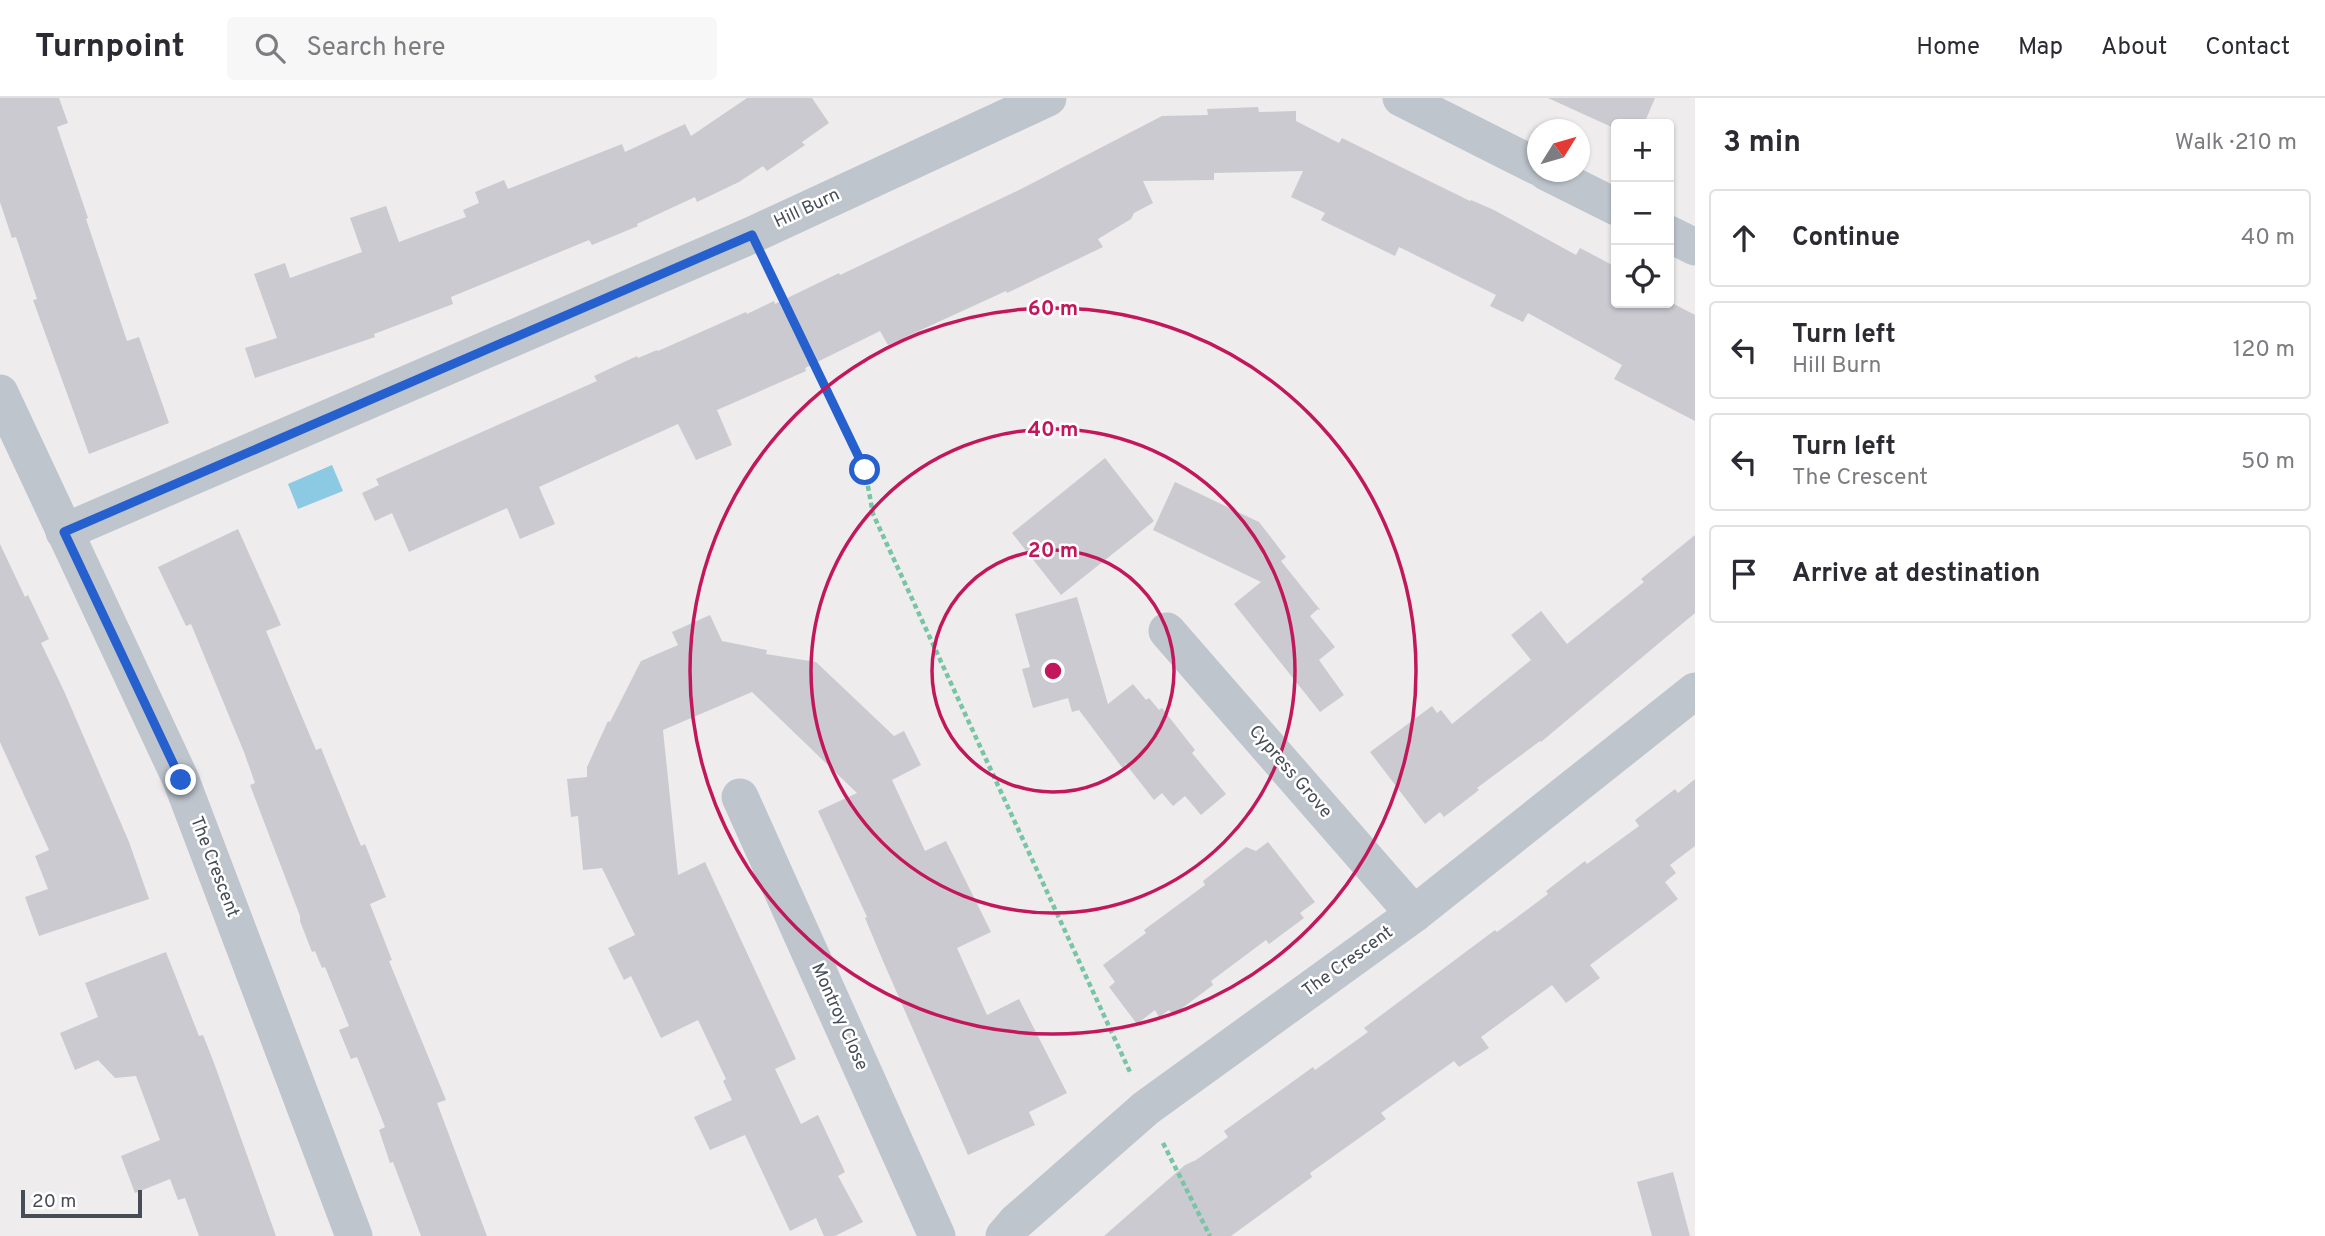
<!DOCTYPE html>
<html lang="en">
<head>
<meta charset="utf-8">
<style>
  body { margin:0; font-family:Overpass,sans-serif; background:#f7f7f7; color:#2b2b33 }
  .controls { position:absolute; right:21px; top:21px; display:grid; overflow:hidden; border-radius:7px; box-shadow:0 2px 5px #0004 }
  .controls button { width:63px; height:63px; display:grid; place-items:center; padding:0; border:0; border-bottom:2px solid #e1e1e2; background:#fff; color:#2b2b33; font:35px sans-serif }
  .compass { position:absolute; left:1527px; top:21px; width:63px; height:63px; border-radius:50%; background:#fff; box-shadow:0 2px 5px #0004; rotate:53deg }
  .scale { position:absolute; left:21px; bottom:18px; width:121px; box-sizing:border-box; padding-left:7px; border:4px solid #464d57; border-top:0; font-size:19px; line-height:24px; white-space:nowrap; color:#464d57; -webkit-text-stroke:5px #fff; paint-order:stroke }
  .stop { position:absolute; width:21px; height:21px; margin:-16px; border:5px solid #2660ce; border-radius:50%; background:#fff }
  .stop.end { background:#2660ce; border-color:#fff; box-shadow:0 2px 7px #0008 }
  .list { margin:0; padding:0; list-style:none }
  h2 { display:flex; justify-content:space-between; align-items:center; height:91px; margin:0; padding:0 28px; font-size:30px }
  h2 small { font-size:23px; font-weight:400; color:#7c7c81 }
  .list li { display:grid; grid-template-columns:46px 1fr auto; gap:21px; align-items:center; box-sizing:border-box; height:98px; margin:0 14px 14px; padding:0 14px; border:2px solid #e1e1e2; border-radius:7px }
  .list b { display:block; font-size:26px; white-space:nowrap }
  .list p { margin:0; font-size:23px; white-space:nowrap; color:#7c7c81 }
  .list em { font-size:23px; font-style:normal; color:#7c7c81 }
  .icon { flex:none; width:38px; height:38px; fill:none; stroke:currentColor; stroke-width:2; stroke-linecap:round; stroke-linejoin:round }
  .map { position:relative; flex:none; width:1695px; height:1138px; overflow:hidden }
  header { display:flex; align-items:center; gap:42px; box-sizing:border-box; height:98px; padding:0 35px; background:#fff; border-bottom:2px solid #e1e1e2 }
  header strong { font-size:33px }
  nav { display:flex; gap:38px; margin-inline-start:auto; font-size:24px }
  .search { width:490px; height:63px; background:#f7f7f7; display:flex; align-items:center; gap:18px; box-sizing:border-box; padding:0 24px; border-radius:7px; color:#7c7c81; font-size:26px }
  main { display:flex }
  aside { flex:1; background:#fff }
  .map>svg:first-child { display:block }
</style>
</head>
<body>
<header>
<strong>Turnpoint</strong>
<div class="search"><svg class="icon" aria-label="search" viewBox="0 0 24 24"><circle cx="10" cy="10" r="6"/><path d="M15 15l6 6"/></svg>Search here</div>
<nav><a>Home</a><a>Map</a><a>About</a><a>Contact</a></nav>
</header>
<main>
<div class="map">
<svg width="1695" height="1138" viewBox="0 0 1695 1138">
  <rect width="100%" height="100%" fill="#eeecec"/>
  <polygon fill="#8ccae4" points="332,367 343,393 298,411 288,386"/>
  <g fill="#cacad0">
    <polygon points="0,0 59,0 68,25 57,29 88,120 86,121 127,243 139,239 169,325 89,356 33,202 37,201 16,139 12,140 0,104"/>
    <polygon points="747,0 812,0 829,25 802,44 805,47 767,73 763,68 739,84 697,104 695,99 637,126 638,128 592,147 589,142 451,199 453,206 374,236 375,239 255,280 245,250 277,240 254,176 285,165 290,180 362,154 350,120 386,108 399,144 466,119 463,112 479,105 475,94 504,82 508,91 622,46 625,54 685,26 691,38"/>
    <polygon points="1548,0 1655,0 1644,26 1616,26 1616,31"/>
    <polygon points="1258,9 1259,14 1296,13 1296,23 1339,45 1342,40 1470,103 1471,102 1494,112 1576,157 1580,150 1616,169 1616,205 1672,205 1695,217 1695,323 1614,281 1622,267 1528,215 1523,224 1490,208 1496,197 1399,149 1395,158 1321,122 1325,115 1291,99 1303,73 1214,75 1214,82 1143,83 1153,105 1134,115 1131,121 1098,141 1103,149 1007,195 1006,193 888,247 880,233 805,270 806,273 717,312 732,347 696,362 678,326 539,389 555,426 520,441 507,410 409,454 392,415 375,423 362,395 379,387 376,381 597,283 594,278 637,258 638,260 657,252 658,253 746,214 747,216 774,203 775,206 839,175 840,177 1021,91 1162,18 1208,17 1207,11"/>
    <polygon points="1105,360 1154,423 1061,497 1012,435"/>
    <polygon points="1175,384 1259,424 1286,459 1281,463 1321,513 1318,511 1310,518 1335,549 1319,562 1344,597 1320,614 1234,506 1261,484 1153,432"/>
    <polygon points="238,431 281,527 266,533 316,652 321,650 361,748 365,746 386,799 370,806 392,862 389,863 446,1002 437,1005 487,1138 421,1138 393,1064 390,1065 379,1032 385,1029 357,959 351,961 339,932 349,928 325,869 322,870 315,853 312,854 300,823 300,818 250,687 255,685 244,654 191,526 186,528 158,469"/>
    <polygon points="1695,437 1695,515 1541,644 1540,643 1477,690 1479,692 1444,719 1440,714 1425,726 1370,654 1432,608 1437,615 1441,612 1452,626 1531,562 1511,537 1541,513 1567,546 1644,484 1641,481"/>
    <polygon points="0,446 25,499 28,497 49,541 41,545 64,593 129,744 149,801 39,838 25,799 48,791 35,758 49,752 0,644"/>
    <polygon points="1077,499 1108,606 1133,586 1146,602 1149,600 1159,612 1162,610 1195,652 1192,655 1226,696 1201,717 1185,698 1173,708 1162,695 1154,702 1125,665 1126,671 1124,672 1079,612 1072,614 1068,600 1033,610 1022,571 1030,569 1015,516"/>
    <polygon points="710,517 722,543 767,552 766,556 816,564 894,638 904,633 921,667 892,682 925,753 946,743 991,834 957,850 987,917 1019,901 1067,995 1029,1014 1035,1027 968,1057 883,863 865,820 867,819 818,713 857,695 752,594 663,632 678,777 705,764 796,961 775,971 801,1026 818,1017 845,1074 838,1078 863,1124 835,1138 824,1138 816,1120 790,1133 745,1037 710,1052 694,1019 732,1002 723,983 726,981 698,922 661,940 631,878 624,882 608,850 635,837 602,770 583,772 578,718 571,719 567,681 587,679 587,669 608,623 610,624 641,563 678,547 672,534"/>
    <polygon points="1695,681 1695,748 1670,767 1676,775 1665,784 1678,801 1590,867 1600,880 1566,905 1552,887 1481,939 1489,950 1459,969 1454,963 1381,1015 1386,1021 1310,1075 1312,1079 1231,1138 1104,1138 1185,1067 1196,1062 1228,1039 1224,1033 1313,969 1315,972 1368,934 1364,930 1495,832 1497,834 1548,796 1546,793 1585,763 1587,766 1639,728 1635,722 1675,691 1678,695"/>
    <polygon points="1268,744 1315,804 1300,815 1304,820 1269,846 1266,842 1211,883 1213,887 1173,917 1169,912 1159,919 1155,912 1137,926 1109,889 1115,884 1103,867 1146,835 1144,832 1205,787 1203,783 1246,749 1256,753"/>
    <polygon points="166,854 199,938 203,937 214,965 276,1138 199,1138 185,1100 178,1102 170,1081 135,1095 121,1058 160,1042 136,978 115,980 98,962 75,972 60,935 98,919 85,885"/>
    <polygon points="1673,1074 1690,1138 1652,1138 1637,1084"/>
  </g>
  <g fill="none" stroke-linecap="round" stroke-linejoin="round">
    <g stroke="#77c5a5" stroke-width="4.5" stroke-dasharray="5 3.5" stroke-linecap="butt">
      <polyline points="769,172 865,372 873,416 1130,974"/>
      <polyline points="1163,1045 1210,1138"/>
    </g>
    <g stroke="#bec5cd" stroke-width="37">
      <polyline points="1401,0 1538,69"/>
      <polyline points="1546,74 1616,109"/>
      <polyline points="1669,136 1695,149"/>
      <polyline points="0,295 181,682 354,1138"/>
      <polyline points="64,434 752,137 1048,0"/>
      <polyline points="1167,533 1414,816"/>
      <polyline points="740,699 937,1138"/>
      <polyline points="1004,1138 1016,1124 1146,1010 1414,816 1695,593"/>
    </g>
  </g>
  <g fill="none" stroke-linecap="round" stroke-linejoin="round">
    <polyline stroke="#2660ce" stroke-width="9" points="181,682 64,434 752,137 865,372"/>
  </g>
  <g fill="none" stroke="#c2185b" stroke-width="3.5">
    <circle cx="1053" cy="573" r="121"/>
    <circle cx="1053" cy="573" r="242"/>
    <circle cx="1053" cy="573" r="363"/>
  </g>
  <g text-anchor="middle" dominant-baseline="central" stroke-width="5" stroke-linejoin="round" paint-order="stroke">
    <g font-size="18" fill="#464d57" stroke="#fff">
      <text transform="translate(807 111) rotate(-25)">Hill Burn</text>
      <text transform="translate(1290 674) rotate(49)">Cypress Grove</text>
      <text transform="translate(214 769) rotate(69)">The Crescent</text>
      <text transform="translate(1348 864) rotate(-36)">The Crescent</text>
      <text transform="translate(839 919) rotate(66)">Montroy Close</text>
    </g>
  </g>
  <circle cx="1053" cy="573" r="10" fill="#c2185b" stroke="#fff" stroke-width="3.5"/>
  <g font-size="21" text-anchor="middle" font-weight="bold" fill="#c2185b" stroke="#fff" stroke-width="5" stroke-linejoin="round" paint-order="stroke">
    <text x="1053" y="217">60 m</text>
    <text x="1053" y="338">40 m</text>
    <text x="1053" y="459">20 m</text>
  </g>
</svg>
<div class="controls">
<button>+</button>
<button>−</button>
<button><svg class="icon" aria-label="locate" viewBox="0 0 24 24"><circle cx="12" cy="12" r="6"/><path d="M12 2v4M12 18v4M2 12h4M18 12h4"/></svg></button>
</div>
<svg class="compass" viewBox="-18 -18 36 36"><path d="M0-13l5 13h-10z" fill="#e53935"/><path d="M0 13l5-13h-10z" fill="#7c7c81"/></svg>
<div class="scale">20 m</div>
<div class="stop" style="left:865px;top:372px"></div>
<div class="stop end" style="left:181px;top:682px"></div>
</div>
<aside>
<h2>3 min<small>Walk · 210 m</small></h2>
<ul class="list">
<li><svg class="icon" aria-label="ahead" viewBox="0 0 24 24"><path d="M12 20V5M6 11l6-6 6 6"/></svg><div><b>Continue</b></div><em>40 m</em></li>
<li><svg class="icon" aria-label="left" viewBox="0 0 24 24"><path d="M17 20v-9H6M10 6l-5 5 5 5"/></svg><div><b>Turn left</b><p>Hill Burn</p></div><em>120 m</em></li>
<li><svg class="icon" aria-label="left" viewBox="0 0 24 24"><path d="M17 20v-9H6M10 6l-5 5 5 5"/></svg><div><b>Turn left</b><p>The Crescent</p></div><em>50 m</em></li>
<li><svg class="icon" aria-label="arrive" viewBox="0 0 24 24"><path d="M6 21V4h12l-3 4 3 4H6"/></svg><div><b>Arrive at destination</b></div></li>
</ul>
</aside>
</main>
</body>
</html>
